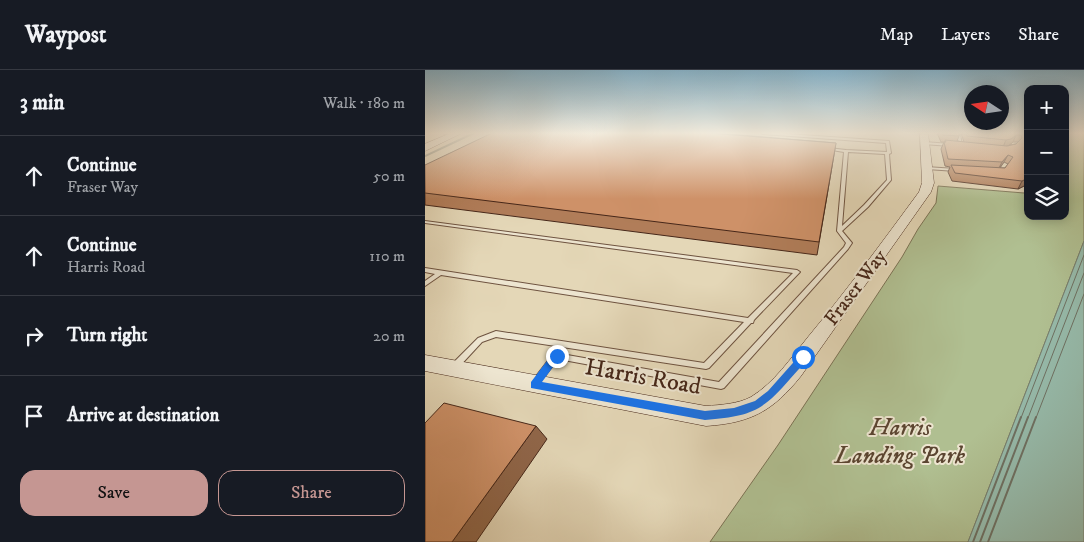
<!DOCTYPE html>
<html lang="en">
<head>
<meta charset="utf-8">
<style>
  body { margin:0; font-family:"IM FELL DW Pica",serif; background:#242831; color:#f1f3f6 }
  .controls { position:absolute; right:15px; top:15px; display:grid; overflow:hidden; border-radius:10px; box-shadow:0 2px 12px #0003 }
  .controls button { width:45px; height:45px; display:grid; place-items:center; padding:0; border:0; border-bottom:1px solid #363941; background:#171b24; color:#f1f3f6; font:25px sans-serif }
  .compass { position:absolute; left:539px; top:15px; width:45px; height:45px; border-radius:50%; background:#171b24; box-shadow:0 2px 12px #0003; rotate:282deg }
  .stop { position:absolute; width:15px; height:15px; margin:-11px; border:4px solid #1a73e8; border-radius:50%; background:#fff }
  .stop.end { background:#1a73e8; border-color:#fff; box-shadow:0 1px 5px #0008 }
  .list { margin:0; padding:0; list-style:none }
  h2 { display:flex; justify-content:space-between; align-items:center; height:65px; margin:0; padding:0 20px; font-size:21px }
  h2 small { font-size:16px; font-weight:400; color:#9ea1a6 }
  .list li { display:grid; grid-template-columns:32px 1fr auto; gap:15px; align-items:center; box-sizing:border-box; height:80px; padding:0 20px; border-top:1px solid #363941 }
  .list b { display:block; font-size:19px; white-space:nowrap }
  .list p { margin:0; font-size:16px; white-space:nowrap; color:#9ea1a6 }
  .list em { font-size:16px; font-style:normal; color:#9ea1a6 }
  .actions { display:flex; gap:10px; padding:15px 20px }
  .actions a { flex:1; padding:11px 0; border:1px solid #c59692; border-radius:15px; text-align:center; font-size:18px; color:#c59692 }
  .actions .main { background:#c59692; color:#111 }
  .icon { flex:none; width:28px; height:28px; fill:none; stroke:currentColor; stroke-width:2; stroke-linecap:round; stroke-linejoin:round }
  .map { position:relative; flex:none; width:659px; height:472px; overflow:hidden }
  header { display:flex; align-items:center; gap:30px; box-sizing:border-box; height:70px; padding:0 25px; background:#171b24; border-bottom:1px solid #363941 }
  header strong { font-size:24px }
  nav { display:flex; gap:28px; margin-inline-start:auto; font-size:18px }
  main { display:flex }
  aside { flex:1; background:#171b24 }
  .map>svg:first-child { display:block }
</style>
</head>
<body>
<header>
<strong>Waypost</strong>
<nav><a>Map</a><a>Layers</a><a>Share</a></nav>
</header>
<main>
<aside>
<h2>3 min<small>Walk · 180 m</small></h2>
<ul class="list">
<li><svg class="icon" aria-label="ahead" viewBox="0 0 24 24"><path d="M12 20V5M6 11l6-6 6 6"/></svg><div><b>Continue</b><p>Fraser Way</p></div><em>50 m</em></li>
<li><svg class="icon" aria-label="ahead" viewBox="0 0 24 24"><path d="M12 20V5M6 11l6-6 6 6"/></svg><div><b>Continue</b><p>Harris Road</p></div><em>110 m</em></li>
<li><svg class="icon" aria-label="right" viewBox="0 0 24 24"><path d="M7 20v-9h11M14 6l5 5-5 5"/></svg><div><b>Turn right</b></div><em>20 m</em></li>
<li><svg class="icon" aria-label="arrive" viewBox="0 0 24 24"><path d="M6 21V4h12l-3 4 3 4H6"/></svg><div><b>Arrive at destination</b></div></li>
</ul>
<div class="actions"><a class="main">Save</a><a>Share</a></div>
</aside>
<div class="map">
<svg width="659" height="472" viewBox="0 0 659 472">
  <rect width="100%" height="100%" fill="#e4d7b7"/>
  <filter id="stains"><feTurbulence type="fractalNoise" baseFrequency=".004" numOctaves="4"/><feColorMatrix values="0 0 0 0 .2 0 0 0 0 .09 0 0 0 0 .02 0 0 0 .5 -.17"/></filter>
  <radialGradient id="worn" r=".72"><stop offset=".6" stop-color="#630" stop-opacity="0"/><stop offset="1" stop-color="#630" stop-opacity=".3"/></radialGradient>
  <polygon fill="#b0bf91" stroke="#7b7355" points="640,63 659,63 659,171 543,472 285,472 353,375 477,187 493,159 511,133 513,116 599,123 603,117 603,146 640,146"/>
  <polygon fill="#96baaa" stroke="#767f70" points="659,171 659,472 543,472"/>
  <g fill="none" stroke-linecap="round" stroke-linejoin="round">
    <g stroke="#6e7062" stroke-width="1">
      <polyline points="596,348 659,185"/>
      <polyline points="603,348 659,203"/>
      <polyline points="611,348 659,224"/>
    </g>
    <g stroke="#6e7062" stroke-width="2">
      <polyline points="548,472 596,347"/>
      <polyline points="555,472 603,347"/>
      <polyline points="563,472 611,347"/>
    </g>
    <polyline stroke="#767f70" stroke-width="2" points="0,86 49,63"/>
    <defs>
      <g id="lane">
        <polygon points="18,63 28,63 33,64 31,65 19,64"/>
        <path d="M 336,63 L 348,63 L 464,71 L 466,83 L 464,84 L 466,110 L 443,137 L 417,161 L 427,173 L 423,179 L 299,318 L 296,319 L 133,289 L 114,314 L 111,315 L 108,314 L 107,312 L 108,310 L 128,284 L 131,283 L 294,312 L 419,177 L 421,173 L 412,161 L 419,82 L 401,79 L 403,78 L 421,80 L 462,82 L 461,73 L 338,64 ZM 423,82 L 460,84 L 462,110 L 439,135 L 417,156 Z"/>
        <polygon points="532,63 535,63 537,77 534,76"/>
        <polygon points="499,72 526,74 528,75 526,76 498,74 497,73"/>
        <polygon points="501,97 531,99 533,100 531,101 502,99 500,98"/>
        <polygon points="0,151 372,200 375,202 329,250 328,253 326,253 284,298 281,299 71,267 57,272 32,299 29,300 26,299 25,297 26,295 53,268 71,261 279,293 319,252 16,205 0,216 0,211 10,204 0,202 0,198 323,248 368,203 0,153"/>
      </g>
      <g id="secondary">
        <polygon points="26,63 37,63 0,81 0,74"/>
        <path d="M 495,63 L 503,63 L 509,113 L 506,122 L 376,306 C 348,341 326,353 281,356 L 0,301 L 0,285 L 281,336 C 295,335 313,334 326,327 C 349,313 366,288 383,267 C 422,220 458,171 494,122 L 497,113 Z"/>
      </g>
    </defs>
    <use href="#lane" stroke="#6e5340" stroke-width="2"/>
    <use href="#secondary" stroke="#462719" stroke-width="1"/>
    <use href="#lane" fill="#ede5d0" fill-rule="evenodd"/>
    <use href="#secondary" fill="#ede5d0" fill-rule="evenodd"/>
  </g>
  <g fill="#b17d59" stroke="#462719" fill-rule="evenodd">
    <polygon points="290,63 411,73 392,185 0,135 0,95"/>
    <path d="M 512,63 L 534,63 L 534,66 L 532,71 L 539,72 L 536,63 L 603,63 L 603,114 L 593,119 L 527,111 L 523,102 L 525,97 L 520,96 L 516,79 L 519,72 L 520,72 L 516,72 ZM 588,72 L 593,72 L 591,74 L 584,75 ZM 579,92 L 583,94 L 580,98 L 575,98 Z"/>
  </g>
  <g fill="#906649" stroke="#462719">
    <polygon points="591,65 588,72 583,76 578,77 581,70"/>
    <polygon points="583,85 579,92 573,100 577,92"/>
    <polygon points="603,108 603,114 593,119 597,111"/>
    <polygon points="111,356 122,369 51,472 27,472"/>
  </g>
  <g fill="#ce9168" stroke="#462719">
    <polygon points="67,63 284,63 411,73 394,172 0,123 0,95"/>
    <polygon points="517,63 534,63 534,66 518,65"/>
    <polygon points="541,63 603,63 603,108 597,111 530,103 526,95 580,98 588,87 583,85 577,92 523,89 519,72 521,72 520,70 582,76 591,74 597,68 596,65 591,65 586,69 581,70 542,66"/>
    <polygon points="19,333 111,356 27,472 0,472 0,353"/>
  </g>
  <linearGradient id="sky" x2="0" y2="1"><stop stop-color="#87b6cf"/><stop offset="0.49" stop-color="#f3eddf"/><stop offset="1" stop-color="#f3eddf" stop-opacity="0"/></linearGradient>
  <rect width="659" height="129" fill="url(#sky)"/>
  <path fill="#1a73e8" d="M 132,282 L 136,286 L 117,312 L 280,341 L 309,338 L 330,331 L 343,321 L 375,285 L 381,285 L 383,287 C 378,295 371,302 365,309 C 336,343 324,346 280,350 L 106,318 L 106,312 L 128,283 Z"/>
  <g text-anchor="middle" dominant-baseline="central" stroke-width="4" stroke-linejoin="round" paint-order="stroke">
    <g font-size="20" fill="#462719" stroke="#ede5d0">
      <text transform="translate(431 218) rotate(-53)">Fraser Way</text>
    </g>
    <g font-size="24" fill="#462719" stroke="#ede5d0">
      <text transform="translate(218 307) rotate(10)">Harris Road</text>
    </g>
    <g font-size="24" font-style="italic" fill="#5b4531" stroke="#ede5d0">
      <text x="475" y="358">Harris<tspan x="475" dy="28">Landing Park</tspan></text>
    </g>
  </g>
  <rect width="100%" height="100%" filter="url(#stains)"/>
  <rect width="100%" height="100%" fill="url(#worn)"/>
</svg>
<div class="controls">
<button>+</button>
<button>−</button>
<button><svg class="icon" aria-label="layers" viewBox="0 0 24 24"><path d="M12 4l9 5-9 5-9-5zM3 14l9 5 9-5"/></svg></button>
</div>
<svg class="compass" viewBox="-18 -18 36 36"><path d="M0-13l5 13h-10z" fill="#e53935"/><path d="M0 13l5-13h-10z" fill="#9ea1a6"/></svg>
<div class="stop" style="left:378px;top:287px"></div>
<div class="stop end" style="left:132px;top:286px"></div>
</div>
</main>
</body>
</html>
